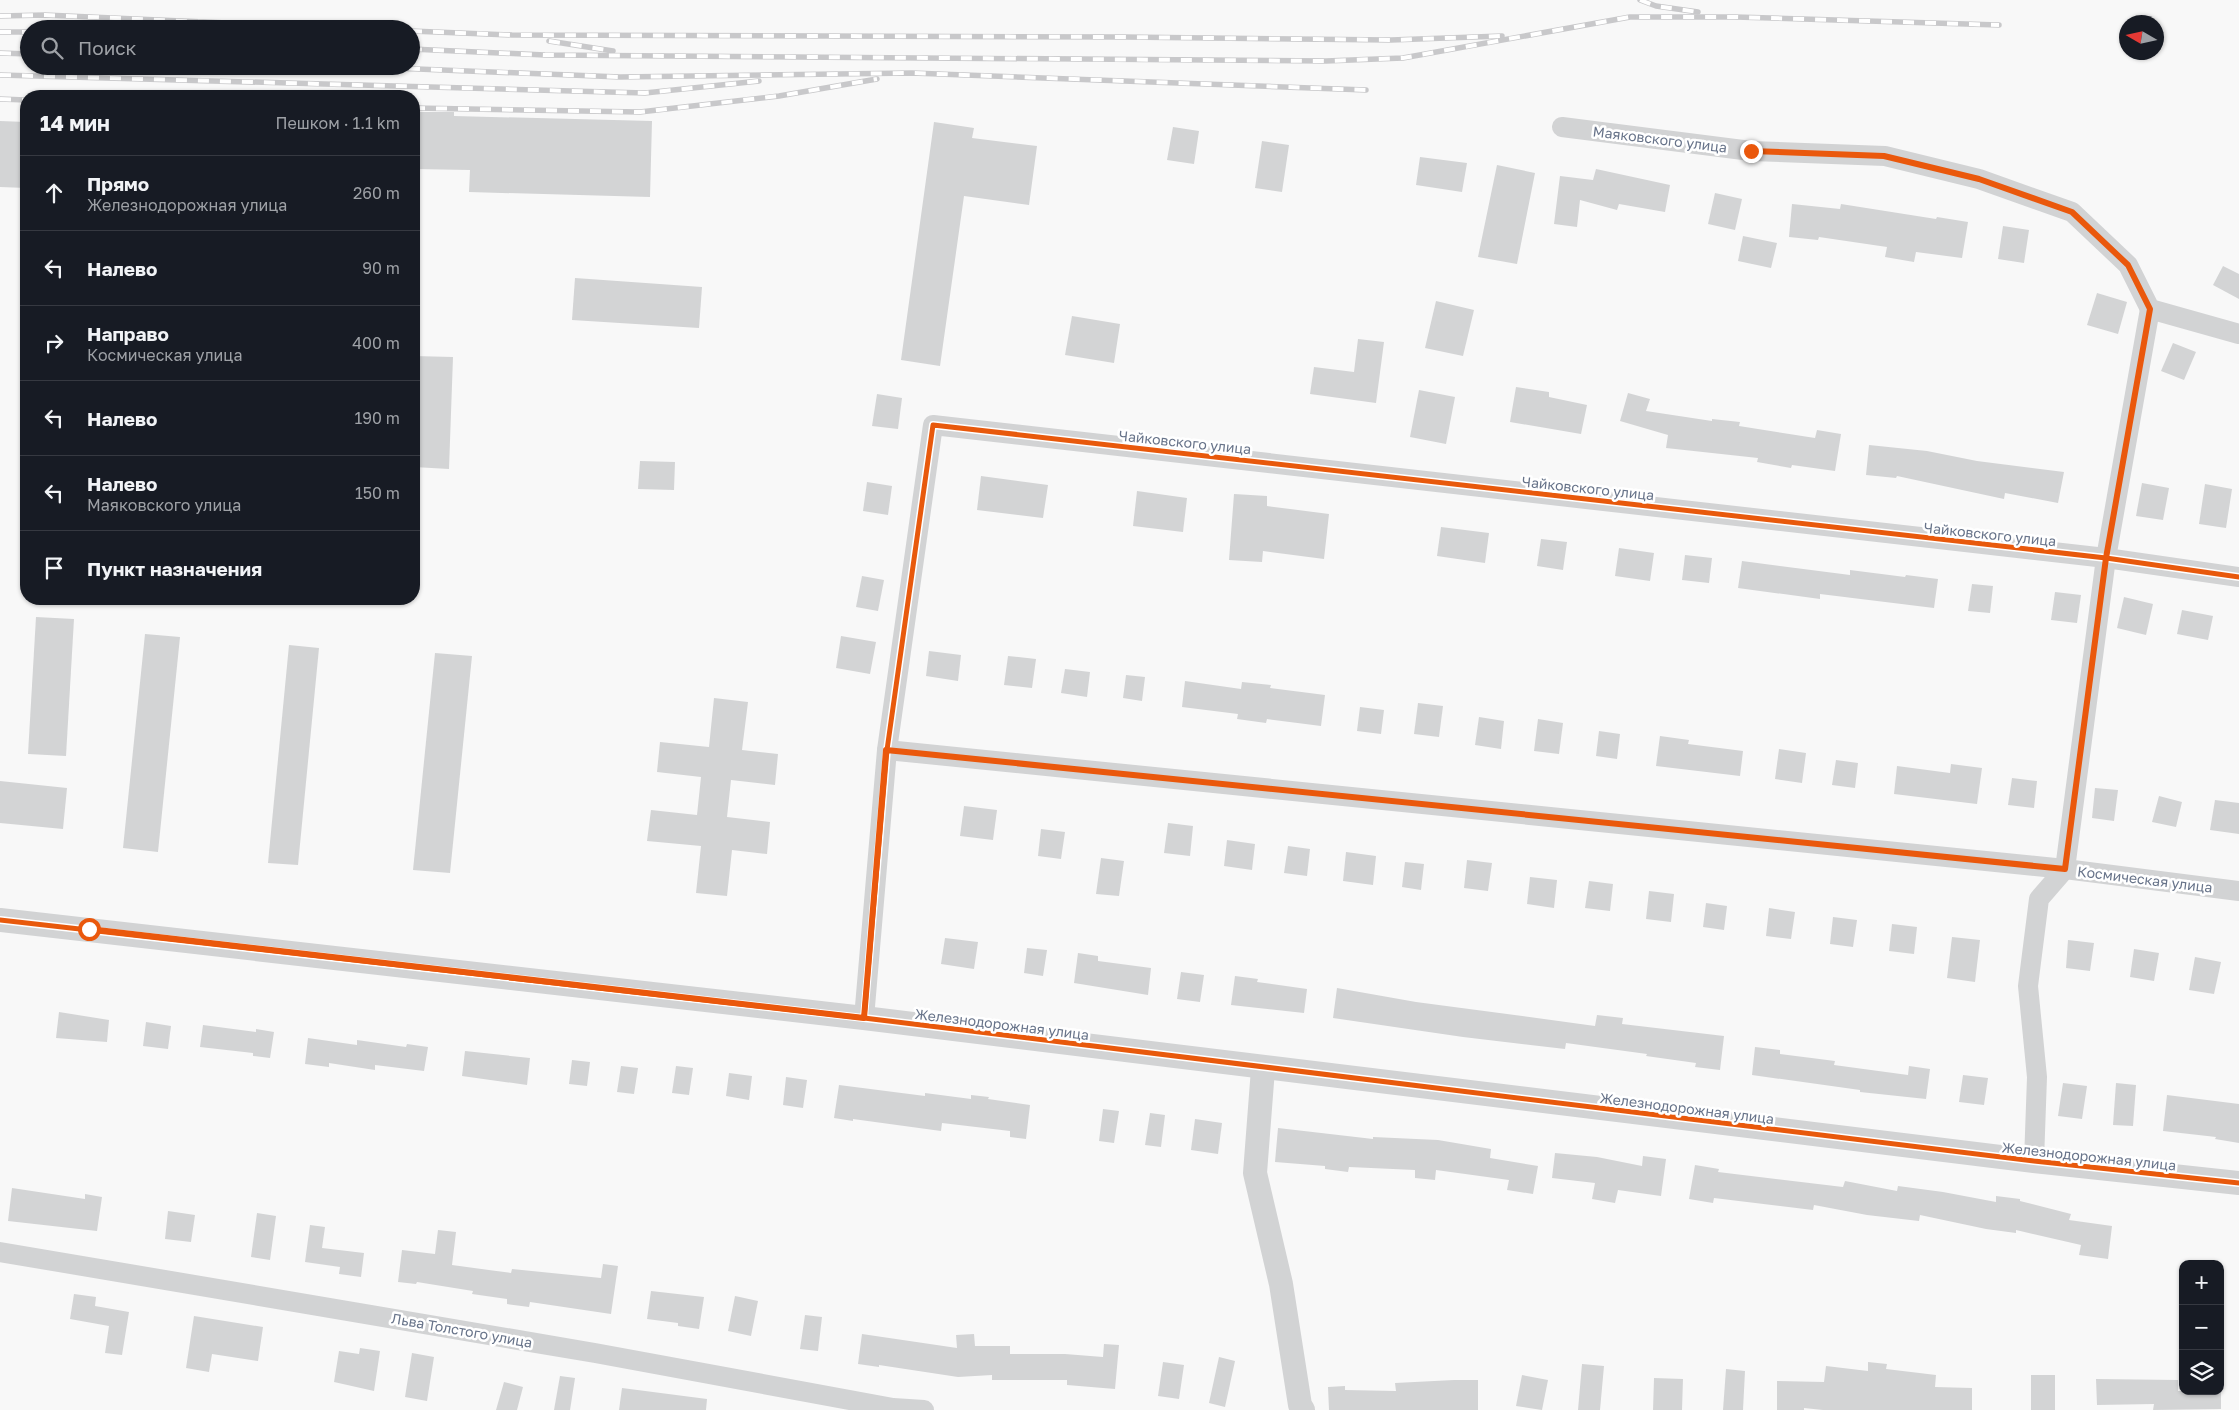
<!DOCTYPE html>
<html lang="ru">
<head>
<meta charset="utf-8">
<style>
  body { margin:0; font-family:"Golos Text",sans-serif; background:#20242c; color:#f1f3f6 }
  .controls { position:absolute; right:15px; bottom:15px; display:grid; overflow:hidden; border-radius:10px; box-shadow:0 1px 4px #0004 }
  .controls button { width:45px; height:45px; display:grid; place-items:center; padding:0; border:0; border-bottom:1px solid #363941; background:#171b24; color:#f1f3f6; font:25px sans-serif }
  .compass { position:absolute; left:2119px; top:15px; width:45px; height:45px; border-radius:50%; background:#171b24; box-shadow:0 1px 4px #0004; rotate:279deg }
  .stop { position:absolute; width:15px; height:15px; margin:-11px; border:4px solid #ea580c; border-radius:50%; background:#fff }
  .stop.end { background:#ea580c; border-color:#fff; box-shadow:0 1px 5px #0008 }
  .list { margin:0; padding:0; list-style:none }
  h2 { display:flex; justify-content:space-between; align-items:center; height:65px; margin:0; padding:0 20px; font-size:21px }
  h2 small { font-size:16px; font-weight:400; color:#9ea1a6 }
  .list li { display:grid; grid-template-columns:32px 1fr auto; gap:15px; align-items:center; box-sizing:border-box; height:75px; padding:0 20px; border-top:1px solid #363941 }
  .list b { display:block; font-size:19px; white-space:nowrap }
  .list p { margin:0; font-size:16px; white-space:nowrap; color:#9ea1a6 }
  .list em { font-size:16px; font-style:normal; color:#9ea1a6 }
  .icon { flex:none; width:28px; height:28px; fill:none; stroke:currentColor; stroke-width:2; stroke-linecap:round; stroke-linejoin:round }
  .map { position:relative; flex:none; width:2239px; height:1410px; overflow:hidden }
  .search { position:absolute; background:#171b24; box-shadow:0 1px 4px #0004; left:20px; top:20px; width:400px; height:55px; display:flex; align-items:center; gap:12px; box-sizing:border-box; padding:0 18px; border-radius:28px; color:#9ea1a6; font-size:19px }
  .panel { position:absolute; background:#171b24; box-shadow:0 1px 4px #0004; left:20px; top:90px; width:400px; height:515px; border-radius:20px }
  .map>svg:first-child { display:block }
</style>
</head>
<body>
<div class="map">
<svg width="2239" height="1410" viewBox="0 0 2239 1410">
  <rect width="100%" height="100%" fill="#f8f8f8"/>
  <g fill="#d3d4d5">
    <polygon points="414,112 454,112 454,116 652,121 650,197 469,192 470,170 414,169"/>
    <polygon points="0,121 26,122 26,188 0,187"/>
    <polygon points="934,122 974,128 972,138 1037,146 1029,205 964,196 940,366 901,360"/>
    <polygon points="1173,127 1199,131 1194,164 1167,160"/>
    <polygon points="1262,141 1289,145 1282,192 1255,188"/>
    <polygon points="1420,157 1467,163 1462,192 1416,185"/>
    <polygon points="1497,165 1535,173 1517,264 1478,257"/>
    <polygon points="1596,169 1670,185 1665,212 1619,204 1617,210 1580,200 1577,227 1554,224 1560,176 1593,180"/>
    <polygon points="1715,193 1742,199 1735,230 1708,224"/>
    <polygon points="1792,204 1840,209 1841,204 1936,219 1937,217 1968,222 1962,258 1916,252 1914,262 1885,257 1887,247 1819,237 1818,240 1789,237"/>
    <polygon points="2003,226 2029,230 2024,263 1998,259"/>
    <polygon points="1743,236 1777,243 1771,268 1738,261"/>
    <polygon points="2223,266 2239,274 2239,299 2213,285"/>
    <polygon points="575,278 702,287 699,328 572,320"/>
    <polygon points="2097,293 2127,302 2118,334 2087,325"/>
    <polygon points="1436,301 1474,310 1463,356 1425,348"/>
    <polygon points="1072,316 1120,324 1114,363 1065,355"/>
    <polygon points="1358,339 1384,342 1376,403 1310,394 1314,367 1354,372"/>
    <polygon points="2173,343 2196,352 2184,380 2161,371"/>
    <polygon points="414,356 453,357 449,469 414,467"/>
    <polygon points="1516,387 1549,392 1549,397 1587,405 1581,434 1510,422"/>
    <polygon points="1419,390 1455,397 1446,444 1410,437"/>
    <polygon points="1628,393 1650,399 1646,411 1712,421 1712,419 1740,422 1739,426 1815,438 1817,430 1841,434 1835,471 1792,465 1791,468 1757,462 1758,458 1666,448 1668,435 1620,421"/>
    <polygon points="877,394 902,398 898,429 872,426"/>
    <polygon points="1869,445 1927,451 1977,461 2064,472 2058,503 2005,493 2004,499 1897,476 1896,478 1866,475"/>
    <polygon points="640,461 675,462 674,490 638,489"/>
    <polygon points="981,476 1048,485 1043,518 977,510"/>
    <polygon points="867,482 892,486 888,515 863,511"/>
    <polygon points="2142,483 2169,488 2163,520 2136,516"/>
    <polygon points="2205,484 2232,489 2226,528 2199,524"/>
    <polygon points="1137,491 1187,498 1183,532 1133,526"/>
    <polygon points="1234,494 1267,496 1267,506 1329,514 1324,559 1263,551 1262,562 1229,560"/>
    <polygon points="1441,527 1489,533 1485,563 1437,556"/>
    <polygon points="1541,539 1567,542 1563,570 1537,566"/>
    <polygon points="1619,548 1654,553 1650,581 1615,576"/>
    <polygon points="1685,555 1712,558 1709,583 1682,580"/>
    <polygon points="1742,561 1850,575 1850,570 1905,577 1906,575 1938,579 1934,608 1820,594 1820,599 1738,588"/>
    <polygon points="862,576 884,580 878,611 856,607"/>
    <polygon points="1972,584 1993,586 1990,613 1968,611"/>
    <polygon points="2055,592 2081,595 2077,623 2051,620"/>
    <polygon points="2124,597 2153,604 2146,635 2117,628"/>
    <polygon points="2182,610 2213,616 2208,640 2177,634"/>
    <polygon points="36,617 74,619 66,756 28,754"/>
    <polygon points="145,634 180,637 158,852 123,848"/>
    <polygon points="841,636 876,642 870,674 836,668"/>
    <polygon points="289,645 319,648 298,865 268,863"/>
    <polygon points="929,651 961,655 958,681 926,676"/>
    <polygon points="435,653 472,656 450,873 413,870"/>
    <polygon points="1008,656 1036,659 1032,688 1004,685"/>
    <polygon points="1065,669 1090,672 1087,697 1061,693"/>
    <polygon points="1126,675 1145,677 1142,701 1123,698"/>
    <polygon points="1185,681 1241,689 1242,682 1271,685 1270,688 1325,695 1321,726 1267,719 1266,723 1237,719 1238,714 1182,707"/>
    <polygon points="714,698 748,702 742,750 778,754 775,785 731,780 727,817 770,822 767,854 732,850 727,896 696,893 701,846 647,841 651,810 697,815 701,777 657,772 660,742 709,747"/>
    <polygon points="1418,703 1443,706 1439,737 1414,734"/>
    <polygon points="1360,707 1384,710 1381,734 1357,731"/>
    <polygon points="1479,717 1504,721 1501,749 1475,745"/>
    <polygon points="1538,719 1563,723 1559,754 1534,751"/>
    <polygon points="1599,731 1620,734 1617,759 1596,756"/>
    <polygon points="1660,736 1689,740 1688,744 1743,751 1740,776 1656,766"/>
    <polygon points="1779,749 1806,753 1802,783 1775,779"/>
    <polygon points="1836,760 1858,763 1855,788 1832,785"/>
    <polygon points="1951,764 1982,768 1977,804 1894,794 1897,766 1950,773"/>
    <polygon points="2012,778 2037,781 2034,808 2008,805"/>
    <polygon points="0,781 67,788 63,829 0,823"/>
    <polygon points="2095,788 2118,790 2114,821 2092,818"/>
    <polygon points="2159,796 2182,802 2176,827 2152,822"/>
    <polygon points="2215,800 2239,803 2239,834 2210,830"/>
    <polygon points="964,806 997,810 993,840 960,836"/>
    <polygon points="1168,823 1193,826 1190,856 1164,853"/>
    <polygon points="1041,829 1065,832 1061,859 1038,856"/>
    <polygon points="1227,840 1255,844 1252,870 1224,866"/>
    <polygon points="1288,846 1310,849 1307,876 1284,873"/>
    <polygon points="1346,852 1376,856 1373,885 1343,881"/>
    <polygon points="1101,858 1124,861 1119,896 1096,894"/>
    <polygon points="1467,860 1492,863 1488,891 1464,888"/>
    <polygon points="1405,862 1424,864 1421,890 1402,887"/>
    <polygon points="1530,877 1557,880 1554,908 1527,904"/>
    <polygon points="1589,881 1613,884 1610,911 1585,908"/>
    <polygon points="1649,891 1674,894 1671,922 1646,919"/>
    <polygon points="1706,903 1727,906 1724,930 1703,927"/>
    <polygon points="1769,908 1795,912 1791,939 1766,936"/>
    <polygon points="1833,917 1857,920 1853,947 1830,944"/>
    <polygon points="1892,924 1917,927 1914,954 1889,951"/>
    <polygon points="1952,937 1980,940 1975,982 1947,978"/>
    <polygon points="945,938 978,942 974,969 941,964"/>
    <polygon points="2068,940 2094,943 2090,971 2066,968"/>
    <polygon points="1027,948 1047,950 1043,976 1024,973"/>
    <polygon points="2134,949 2159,953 2154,981 2130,977"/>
    <polygon points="1078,953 1098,956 1098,961 1151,968 1148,995 1074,983"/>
    <polygon points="2195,957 2221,962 2214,994 2189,990"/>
    <polygon points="1181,972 1204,975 1200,1002 1177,999"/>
    <polygon points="1235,976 1258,979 1257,982 1307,989 1304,1013 1231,1005"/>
    <polygon points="1337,988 1416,1002 1544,1019 1595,1026 1597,1015 1623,1018 1622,1024 1724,1036 1720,1070 1695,1067 1696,1063 1646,1056 1647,1054 1566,1043 1565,1049 1463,1037 1333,1018"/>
    <polygon points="59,1012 109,1020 107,1042 56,1038"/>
    <polygon points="146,1022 171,1026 168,1049 143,1046"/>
    <polygon points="203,1025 256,1032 256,1029 274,1032 270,1058 253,1056 253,1053 200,1047"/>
    <polygon points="308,1038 357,1045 357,1040 406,1047 407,1044 428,1047 424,1071 375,1065 375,1070 329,1063 329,1067 305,1064"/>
    <polygon points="1755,1047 1780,1050 1780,1054 1835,1061 1834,1065 1908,1075 1909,1066 1930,1069 1926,1099 1860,1092 1860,1090 1752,1075"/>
    <polygon points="465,1051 530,1058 527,1085 462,1076"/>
    <polygon points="572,1060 590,1062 587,1086 569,1084"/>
    <polygon points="621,1066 638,1068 634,1094 617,1092"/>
    <polygon points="676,1066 693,1068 689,1095 672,1093"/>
    <polygon points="729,1073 752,1076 749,1100 726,1096"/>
    <polygon points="1963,1075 1988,1078 1984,1105 1959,1102"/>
    <polygon points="786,1077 807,1080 803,1108 783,1105"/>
    <polygon points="2063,1083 2087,1086 2082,1119 2058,1116"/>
    <polygon points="2116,1083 2136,1085 2133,1126 2113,1125"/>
    <polygon points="839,1085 925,1096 925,1093 971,1099 971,1095 989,1097 988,1099 1030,1105 1026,1139 1010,1137 1010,1131 942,1123 941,1131 853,1119 853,1121 834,1118"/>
    <polygon points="2167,1095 2239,1104 2239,1143 2215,1139 2216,1137 2163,1131"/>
    <polygon points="1103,1109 1119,1111 1114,1143 1099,1141"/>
    <polygon points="1150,1113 1165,1115 1161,1147 1145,1145"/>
    <polygon points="1195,1119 1222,1123 1218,1154 1191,1150"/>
    <polygon points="1278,1128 1373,1139 1373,1137 1438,1140 1491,1149 1490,1158 1538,1166 1533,1194 1507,1190 1509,1180 1436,1170 1435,1180 1415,1178 1415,1170 1349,1167 1348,1172 1325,1169 1325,1166 1275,1162"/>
    <polygon points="1555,1153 1597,1157 1642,1166 1643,1156 1666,1159 1661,1196 1618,1190 1615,1203 1592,1199 1595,1183 1552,1178"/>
    <polygon points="1695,1165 1719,1169 1718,1172 1843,1187 1845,1181 1897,1191 1898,1186 1943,1192 1996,1202 1996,1196 2020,1199 2020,1201 2071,1214 2069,1220 2112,1226 2108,1259 2079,1255 2081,1245 2016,1230 2016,1233 1986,1229 1920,1215 1919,1221 1867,1215 1814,1205 1813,1210 1714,1198 1713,1203 1689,1199"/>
    <polygon points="12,1188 85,1199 85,1194 102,1197 97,1231 8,1221"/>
    <polygon points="168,1211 195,1215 191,1242 165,1239"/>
    <polygon points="257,1213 276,1216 270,1260 251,1257"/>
    <polygon points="310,1225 325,1227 322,1248 364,1253 361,1277 339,1274 340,1267 305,1262"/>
    <polygon points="438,1230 456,1232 452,1265 511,1273 512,1269 601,1278 603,1264 618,1266 611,1314 530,1302 529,1307 507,1304 507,1299 472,1294 473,1291 417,1282 416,1284 398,1282 402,1250 435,1254"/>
    <polygon points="651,1291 704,1297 699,1329 678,1326 678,1323 647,1319"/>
    <polygon points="74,1294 96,1297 95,1306 129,1312 122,1355 105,1353 109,1326 70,1319"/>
    <polygon points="735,1296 758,1301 751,1336 728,1331"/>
    <polygon points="805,1315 822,1317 818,1351 800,1349"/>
    <polygon points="194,1316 263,1327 258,1361 212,1354 209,1372 186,1368"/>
    <polygon points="862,1334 957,1348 956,1335 974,1334 975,1346 1010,1346 1010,1354 1065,1354 1103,1357 1104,1344 1119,1345 1115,1389 1067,1385 1067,1380 992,1380 992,1375 958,1377 879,1365 879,1367 858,1364"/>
    <polygon points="360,1348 380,1351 374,1391 334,1382 339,1351 359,1354"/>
    <polygon points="412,1353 434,1357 427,1401 405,1397"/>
    <polygon points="1219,1357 1235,1361 1225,1407 1209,1403"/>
    <polygon points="1163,1362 1184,1365 1179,1399 1158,1396"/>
    <polygon points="1868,1362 1887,1364 1886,1369 1936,1375 1935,1387 1972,1388 1972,1410 1823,1410 1804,1408 1804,1410 1777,1410 1777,1381 1824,1382 1826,1366 1868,1371"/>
    <polygon points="1582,1364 1604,1366 1600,1410 1578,1410"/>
    <polygon points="1726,1369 1745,1371 1743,1410 1723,1410"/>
    <polygon points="1522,1375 1548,1380 1542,1410 1516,1406"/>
    <rect x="2031" y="1375" width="24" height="35"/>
    <polygon points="560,1376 575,1378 570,1410 554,1410"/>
    <polygon points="1654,1378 1683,1379 1682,1410 1653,1410"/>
    <polygon points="2096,1379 2178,1380 2178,1391 2221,1391 2221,1409 2153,1410 2154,1404 2097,1405"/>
    <polygon points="1454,1380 1478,1380 1478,1410 1329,1410 1328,1387 1345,1386 1345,1390 1396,1391 1395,1383"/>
    <polygon points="504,1382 523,1387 517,1410 496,1410"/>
    <polygon points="622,1388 707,1399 706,1410 619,1410"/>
  </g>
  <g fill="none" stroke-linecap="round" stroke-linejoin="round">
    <g stroke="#d2d3d4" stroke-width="20">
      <polyline points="1562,127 1751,151 1885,156 1979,179 2072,212 2128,265 2150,309 2239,334"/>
      <polyline points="887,750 2065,869 2239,891"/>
      <polyline points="864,1018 887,750 933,425 2106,558 2239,577"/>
      <polyline points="2034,1161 2037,1077 2028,986 2039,899 2065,869 2106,558 2150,309"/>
      <polyline points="0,1252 595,1353 893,1408 924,1410"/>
    </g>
    <g stroke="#d2d3d4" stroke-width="24">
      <polyline points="0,920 864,1018 2034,1161 2239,1183"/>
      <polyline points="1263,1069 1255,1173 1281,1284 1300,1405 1303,1410"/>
    </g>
    <defs>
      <g id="rail">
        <polyline points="1640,0 1656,6 1698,12"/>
        <polyline points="0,16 45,15 364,29"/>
        <polyline points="411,31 512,35 1124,37 1391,40 1502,36"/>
        <polyline points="0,32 29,32"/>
        <polyline points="549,41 613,51"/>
        <polyline points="411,49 545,55 1326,61 1403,58 1630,17 1735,17 1999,25"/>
        <polyline points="0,53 29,54"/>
        <polyline points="343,66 620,77 912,73 1366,90"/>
        <polyline points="0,75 645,93 759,81"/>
        <polyline points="0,99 26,100"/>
        <polyline points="414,108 640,112 779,96 877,79"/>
      </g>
    </defs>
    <use href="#rail" stroke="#c8c8ca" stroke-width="5.5"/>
    <use href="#rail" stroke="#fff" stroke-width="4" stroke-dasharray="11" stroke-linecap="butt"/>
    <defs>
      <g id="cycleway">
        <polyline points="0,920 864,1018 2034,1161 2239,1183"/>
        <polyline points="864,1018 887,750 933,425 2106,558 2239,577"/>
      </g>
    </defs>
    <use href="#cycleway" stroke="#fff" stroke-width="8"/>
    <use href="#cycleway" stroke="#e8590c" stroke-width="5"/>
  </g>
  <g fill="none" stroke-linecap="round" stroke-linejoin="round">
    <polyline stroke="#ea580c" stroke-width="6" points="89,929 864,1018 886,750 2065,869 2106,558 2150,309 2128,265 2072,212 1979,179 1884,156 1751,151"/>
  </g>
  <g text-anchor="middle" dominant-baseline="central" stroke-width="5" stroke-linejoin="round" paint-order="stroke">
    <g font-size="14" fill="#677389" stroke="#fff">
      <text transform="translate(1660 139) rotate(7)">Маяковского улица</text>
      <text transform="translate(1185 442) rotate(6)">Чайковского улица</text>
      <text transform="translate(1588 488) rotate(6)">Чайковского улица</text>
      <text transform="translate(1990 534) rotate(6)">Чайковского улица</text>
      <text transform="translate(2145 879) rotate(7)">Космическая улица</text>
      <text transform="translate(1002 1024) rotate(7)">Железнодорожная улица</text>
      <text transform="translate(1687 1108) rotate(7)">Железнодорожная улица</text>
      <text transform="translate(2089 1156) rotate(6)">Железнодорожная улица</text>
      <text transform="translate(462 1330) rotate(10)">Льва Толстого улица</text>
    </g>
  </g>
</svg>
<div class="controls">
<button>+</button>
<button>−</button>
<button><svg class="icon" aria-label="layers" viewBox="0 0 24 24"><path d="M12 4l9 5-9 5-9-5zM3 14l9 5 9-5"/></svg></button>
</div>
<svg class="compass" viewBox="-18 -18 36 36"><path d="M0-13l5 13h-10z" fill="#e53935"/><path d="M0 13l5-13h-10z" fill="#9ea1a6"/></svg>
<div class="stop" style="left:89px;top:929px"></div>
<div class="stop end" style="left:1751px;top:151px"></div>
<div class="search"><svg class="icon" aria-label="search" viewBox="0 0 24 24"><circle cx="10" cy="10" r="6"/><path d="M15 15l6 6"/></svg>Поиск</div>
<section class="panel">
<h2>14 мин<small>Пешком · 1.1 km</small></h2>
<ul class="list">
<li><svg class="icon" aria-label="ahead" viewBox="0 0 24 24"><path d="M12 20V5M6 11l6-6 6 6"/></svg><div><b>Прямо</b><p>Железнодорожная улица</p></div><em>260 m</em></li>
<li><svg class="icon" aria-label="left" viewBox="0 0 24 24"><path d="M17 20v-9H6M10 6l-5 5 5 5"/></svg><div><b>Налево</b></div><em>90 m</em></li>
<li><svg class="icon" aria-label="right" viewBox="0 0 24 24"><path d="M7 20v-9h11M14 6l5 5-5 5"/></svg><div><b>Направо</b><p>Космическая улица</p></div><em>400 m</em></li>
<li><svg class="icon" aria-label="left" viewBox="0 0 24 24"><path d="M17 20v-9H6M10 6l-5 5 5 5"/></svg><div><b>Налево</b></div><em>190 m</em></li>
<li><svg class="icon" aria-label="left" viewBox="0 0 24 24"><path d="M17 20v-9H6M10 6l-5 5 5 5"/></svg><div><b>Налево</b><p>Маяковского улица</p></div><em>150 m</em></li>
<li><svg class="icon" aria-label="arrive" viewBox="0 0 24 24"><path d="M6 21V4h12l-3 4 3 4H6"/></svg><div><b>Пункт назначения</b></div></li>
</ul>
</section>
</div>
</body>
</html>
